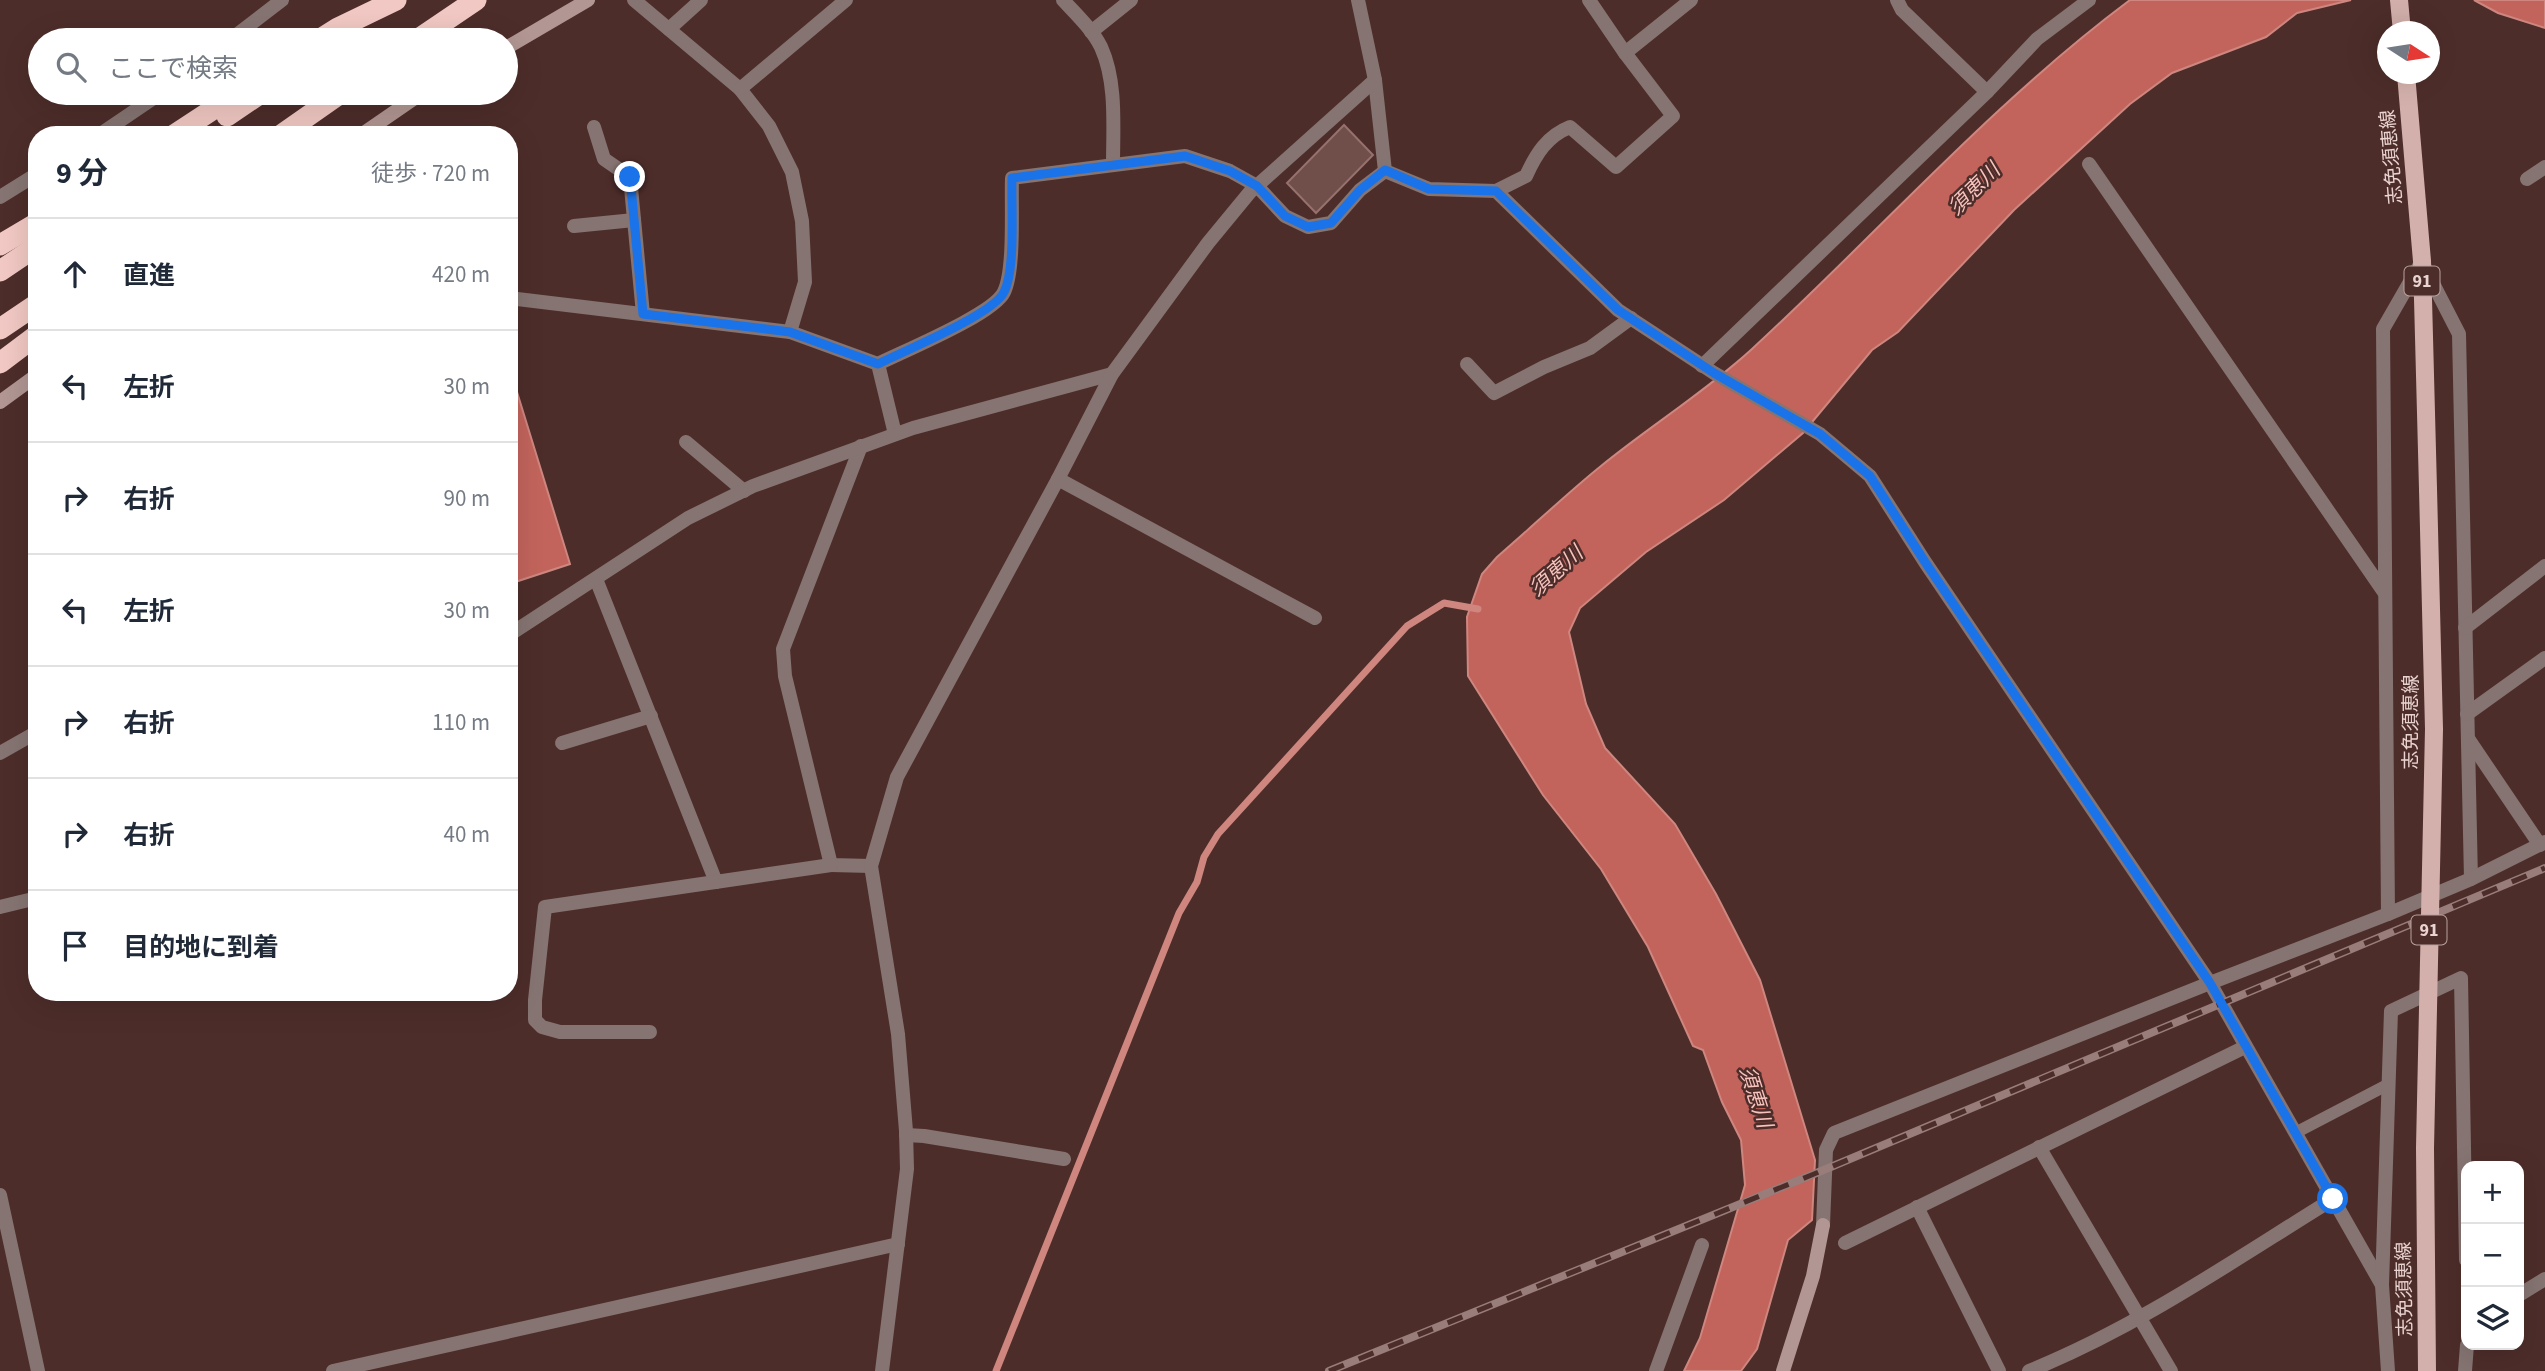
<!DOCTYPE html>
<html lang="ja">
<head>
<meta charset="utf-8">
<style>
  body { margin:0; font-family:"Source Sans 3","Noto Sans JP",sans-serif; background:#f6f6f7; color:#1f2937 }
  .controls { position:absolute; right:21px; bottom:21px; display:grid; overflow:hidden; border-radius:14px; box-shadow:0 7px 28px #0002 }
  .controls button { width:63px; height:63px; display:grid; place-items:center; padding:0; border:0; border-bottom:2px solid #e0e1e3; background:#fff; color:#1f2937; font:35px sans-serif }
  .compass { position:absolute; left:2377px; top:21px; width:63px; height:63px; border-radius:50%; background:#fff; box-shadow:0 7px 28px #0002; rotate:102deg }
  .stop { position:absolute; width:21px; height:21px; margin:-16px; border:5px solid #1a73e8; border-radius:50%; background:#fff }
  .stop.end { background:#1a73e8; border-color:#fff; box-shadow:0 2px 7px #0008 }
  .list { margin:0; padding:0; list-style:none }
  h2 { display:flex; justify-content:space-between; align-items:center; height:91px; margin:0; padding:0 28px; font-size:30px }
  h2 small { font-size:23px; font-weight:400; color:#747a83 }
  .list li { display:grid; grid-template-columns:46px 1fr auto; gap:21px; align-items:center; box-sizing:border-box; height:112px; padding:0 28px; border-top:2px solid #e0e1e3 }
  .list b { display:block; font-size:26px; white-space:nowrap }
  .list em { font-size:23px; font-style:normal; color:#747a83 }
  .icon { flex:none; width:38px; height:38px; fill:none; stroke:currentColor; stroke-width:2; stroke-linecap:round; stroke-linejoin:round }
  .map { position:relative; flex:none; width:2545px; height:1371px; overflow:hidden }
  .search { position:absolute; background:#fff; box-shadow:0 7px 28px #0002; left:28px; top:28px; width:490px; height:77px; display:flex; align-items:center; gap:18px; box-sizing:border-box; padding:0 24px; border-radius:38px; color:#747a83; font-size:26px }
  .panel { position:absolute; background:#fff; box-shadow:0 7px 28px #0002; left:28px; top:126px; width:490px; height:875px; border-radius:28px }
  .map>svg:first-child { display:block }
</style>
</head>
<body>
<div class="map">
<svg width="2545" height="1371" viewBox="0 0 2545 1371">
  <rect width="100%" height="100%" fill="#4d2d2a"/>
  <g fill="#c2645c" stroke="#ce867f" stroke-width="2">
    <path d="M 2130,0 L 2351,0 L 2297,13 L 2266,37 L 2172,73 L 2130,104 L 2014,210 L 1898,332 L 1872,350 L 1803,433 L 1724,500 L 1646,552 L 1580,608 L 1569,632 L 1586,704 L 1605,748 L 1675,824 L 1716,894 L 1760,980 L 1815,1160 L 1812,1220 L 1788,1240 L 1757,1349 L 1741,1371 L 1684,1371 L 1700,1338 L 1745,1185 L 1741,1140 L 1722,1102 L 1703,1050 L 1693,1046 L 1648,947 L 1601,869 L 1543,795 L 1468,676 L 1467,617 L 1482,574 L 1497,557 C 1532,527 1565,495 1601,466 C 1650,426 1705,392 1752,349 C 1878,233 1992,103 2130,0 Z"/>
    <polygon points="2474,0 2545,0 2545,28 2498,13"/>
    <polygon points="509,366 570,564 509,584"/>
  </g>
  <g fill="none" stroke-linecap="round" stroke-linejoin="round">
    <polyline stroke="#ce867f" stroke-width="7" points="996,1371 1179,913 1197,882 1204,857 1218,834 1407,626 1444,603 1478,609"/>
  </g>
  <polygon fill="#704e4a" stroke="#96716d" stroke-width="2" points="1344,125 1373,155 1316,213 1287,183"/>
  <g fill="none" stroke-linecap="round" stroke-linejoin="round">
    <polyline stroke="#857472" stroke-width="12" points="2295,1133 2389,1084"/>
    <g stroke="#857472" stroke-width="14">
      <polyline points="634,0 740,89 769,126 792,172 802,221 805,282 790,332"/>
      <path d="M 1063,0 C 1076,14 1092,29 1101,47 C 1117,82 1113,127 1113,165"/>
      <polyline points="1358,0 1375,80 1385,171 1429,189 1496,191 1618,310 1714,373 1820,434 1870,476 1925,562 2210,983 2382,1285"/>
      <polyline points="1897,0 1902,10 1987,92"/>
      <polyline points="669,29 701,0"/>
      <polyline points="1091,32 1131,0"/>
      <polyline points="230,40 282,0"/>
      <polyline points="1625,53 1691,0"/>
      <polyline points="740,89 846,0"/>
      <polyline points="594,127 604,159 630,177 643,314"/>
      <polyline points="99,135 161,93"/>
      <polyline points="2089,164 2384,592"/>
      <polyline points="2527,179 2545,167"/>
      <path d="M 1496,191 L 1526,176 C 1536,154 1547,136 1570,127 L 1616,167 L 1673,116 L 1625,53 L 1589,0"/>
      <polyline points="0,197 37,174"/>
      <polyline points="574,226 634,220"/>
      <polyline points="2424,266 2459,334 2471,879"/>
      <polyline points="509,298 790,332 878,364 895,434"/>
      <path d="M 878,364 C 904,351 994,314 1004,292 C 1015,269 1011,206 1012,178 L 1185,156 L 1230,171 L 1257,186 L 1285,216 L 1308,227 L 1331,223 L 1360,190 L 1385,171"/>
      <polyline points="1467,364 1494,393 1544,367 1590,348 1631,318"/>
      <polyline points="1702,366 1987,92 2037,39 2089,0"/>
      <polyline points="686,442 744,491"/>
      <polyline points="861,446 783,649 785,676 831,865 871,866"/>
      <polyline points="1058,479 1315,618"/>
      <polyline points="596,579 716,882"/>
      <polyline points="2465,628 2545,566"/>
      <polyline points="509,635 688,518 753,486 913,428 1112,374"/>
      <polyline points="2467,714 2545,658"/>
      <polyline points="2469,740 2540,845"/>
      <polyline points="562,743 651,716"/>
      <polyline points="0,753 37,732"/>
      <polyline points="0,907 37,898"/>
      <polyline points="2388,914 2383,329 2422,261"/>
      <polyline points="650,1032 560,1032 542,1027 535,1020 535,1000 545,907 831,865"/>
      <polyline points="906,1135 924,1136 1064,1159"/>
      <polyline points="2039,1147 2171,1371"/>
      <polyline points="0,1195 38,1371"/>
      <polyline points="1917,1207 1999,1371"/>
      <polyline points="1823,1225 1826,1150 1834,1133 2210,983 2388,914 2471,879 2545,842"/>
      <polyline points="1845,1243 2245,1047"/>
      <polyline points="2519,1295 2545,1279"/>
      <polyline points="333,1371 898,1244"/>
      <polyline points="882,1371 907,1169 906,1131 898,1034 871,866 897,777 1058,479 1112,374 1208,243 1250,192 1375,80"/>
      <polyline points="1656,1371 1702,1245"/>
      <path d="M 2029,1371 C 2138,1327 2234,1260 2333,1199"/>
      <polyline points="2388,1371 2382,1285 2391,1011 2461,978 2466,1260"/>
      <polyline points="2465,1371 2467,1345"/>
    </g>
    <g stroke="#b19693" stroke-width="14">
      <polyline points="506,48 588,0"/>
      <polyline points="361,135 422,93"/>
      <polyline points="0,402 37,375"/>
      <polyline points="1783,1371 1813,1276 1823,1225"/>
    </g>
    <g stroke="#d3b0ac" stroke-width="18">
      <polyline points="2399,0 2402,32"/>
      <polyline points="2406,74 2422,261 2428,489"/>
    </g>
    <g stroke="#f1c8c3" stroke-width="21">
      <polyline points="319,40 338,28 396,0"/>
      <polyline points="417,40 476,0"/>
      <polyline points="227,116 261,93"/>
      <polyline points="174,135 238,93"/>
      <polyline points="281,135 341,93"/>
      <polyline points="0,245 37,223"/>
      <polyline points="0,271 37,246"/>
      <polyline points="0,329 37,304"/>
      <polyline points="0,363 37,335"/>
    </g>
    <defs>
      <polyline id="rail" points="1329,1371 1814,1174 2545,868"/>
    </defs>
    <use href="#rail" stroke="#987d7a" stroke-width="8"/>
    <use href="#rail" stroke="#4d2d2a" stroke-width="5" stroke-dasharray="16" stroke-linecap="butt"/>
    <polyline stroke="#d3b0ac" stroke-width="18" points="2427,1371 2425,1148 2434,729 2428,489"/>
  </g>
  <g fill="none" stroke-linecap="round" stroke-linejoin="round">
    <path stroke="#1a73e8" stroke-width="9" d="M 630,177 L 643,314 L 790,332 L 878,364 C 904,351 994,314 1004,292 C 1016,268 1011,206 1012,178 L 1185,156 L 1230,171 L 1257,186 L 1285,216 L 1308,227 L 1331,223 L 1360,190 L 1385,170 L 1429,189 L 1496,191 L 1618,310 L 1714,373 L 1820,434 L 1870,476 L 1925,562 L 2210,983 L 2333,1199"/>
  </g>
  <g text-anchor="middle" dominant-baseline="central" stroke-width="5" stroke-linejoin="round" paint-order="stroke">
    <g fill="#4d2d2a" stroke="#baa29f" stroke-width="2">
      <rect x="2404.5" y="266.5" width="35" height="29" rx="5"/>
      <rect x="2411.5" y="915.5" width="35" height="29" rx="5"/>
    </g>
    <g font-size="18" font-weight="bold" fill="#e9d4d1">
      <text x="2422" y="281">91</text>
      <text x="2429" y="930">91</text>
    </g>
    <g font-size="19" fill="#e9d4d1" stroke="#4d2d2a">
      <text transform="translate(2392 157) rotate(-95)">志免須恵線</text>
      <text transform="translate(2411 722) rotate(-90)">志免須恵線</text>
      <text transform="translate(2405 1289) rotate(-91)">志免須恵線</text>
    </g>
    <g font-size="21" font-style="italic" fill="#f7c3bd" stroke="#4d2d2a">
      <text transform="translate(1974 189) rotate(-45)">須恵川</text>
      <text transform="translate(1556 571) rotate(-42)">須恵川</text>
      <text transform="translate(1756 1097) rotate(72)">須恵川</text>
    </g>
  </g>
</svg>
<div class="controls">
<button>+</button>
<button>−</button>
<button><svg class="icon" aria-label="layers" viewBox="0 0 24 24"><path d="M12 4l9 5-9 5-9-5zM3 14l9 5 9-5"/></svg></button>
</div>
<svg class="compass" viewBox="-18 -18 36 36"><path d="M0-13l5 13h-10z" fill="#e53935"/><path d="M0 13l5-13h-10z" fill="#747a83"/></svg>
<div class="stop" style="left:2333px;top:1199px"></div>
<div class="stop end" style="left:630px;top:177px"></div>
<div class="search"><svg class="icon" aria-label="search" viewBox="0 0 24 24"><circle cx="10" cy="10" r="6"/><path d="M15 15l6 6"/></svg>ここで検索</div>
<section class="panel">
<h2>9 分<small>徒歩 · 720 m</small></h2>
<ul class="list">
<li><svg class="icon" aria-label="ahead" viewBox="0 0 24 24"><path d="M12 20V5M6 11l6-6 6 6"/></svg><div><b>直進</b></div><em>420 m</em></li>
<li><svg class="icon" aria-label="left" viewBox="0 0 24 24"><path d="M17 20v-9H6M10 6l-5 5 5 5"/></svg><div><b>左折</b></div><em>30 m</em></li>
<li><svg class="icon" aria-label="right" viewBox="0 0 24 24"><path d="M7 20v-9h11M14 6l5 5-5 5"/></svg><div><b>右折</b></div><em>90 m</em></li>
<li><svg class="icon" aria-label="left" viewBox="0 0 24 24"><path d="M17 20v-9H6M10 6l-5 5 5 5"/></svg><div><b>左折</b></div><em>30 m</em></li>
<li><svg class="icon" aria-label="right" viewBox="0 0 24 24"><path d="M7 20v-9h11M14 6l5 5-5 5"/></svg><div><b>右折</b></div><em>110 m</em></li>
<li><svg class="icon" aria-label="right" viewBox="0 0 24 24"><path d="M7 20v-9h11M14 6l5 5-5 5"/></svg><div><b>右折</b></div><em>40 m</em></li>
<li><svg class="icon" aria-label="arrive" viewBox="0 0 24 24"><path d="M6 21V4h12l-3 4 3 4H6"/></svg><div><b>目的地に到着</b></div></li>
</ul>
</section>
</div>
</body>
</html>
